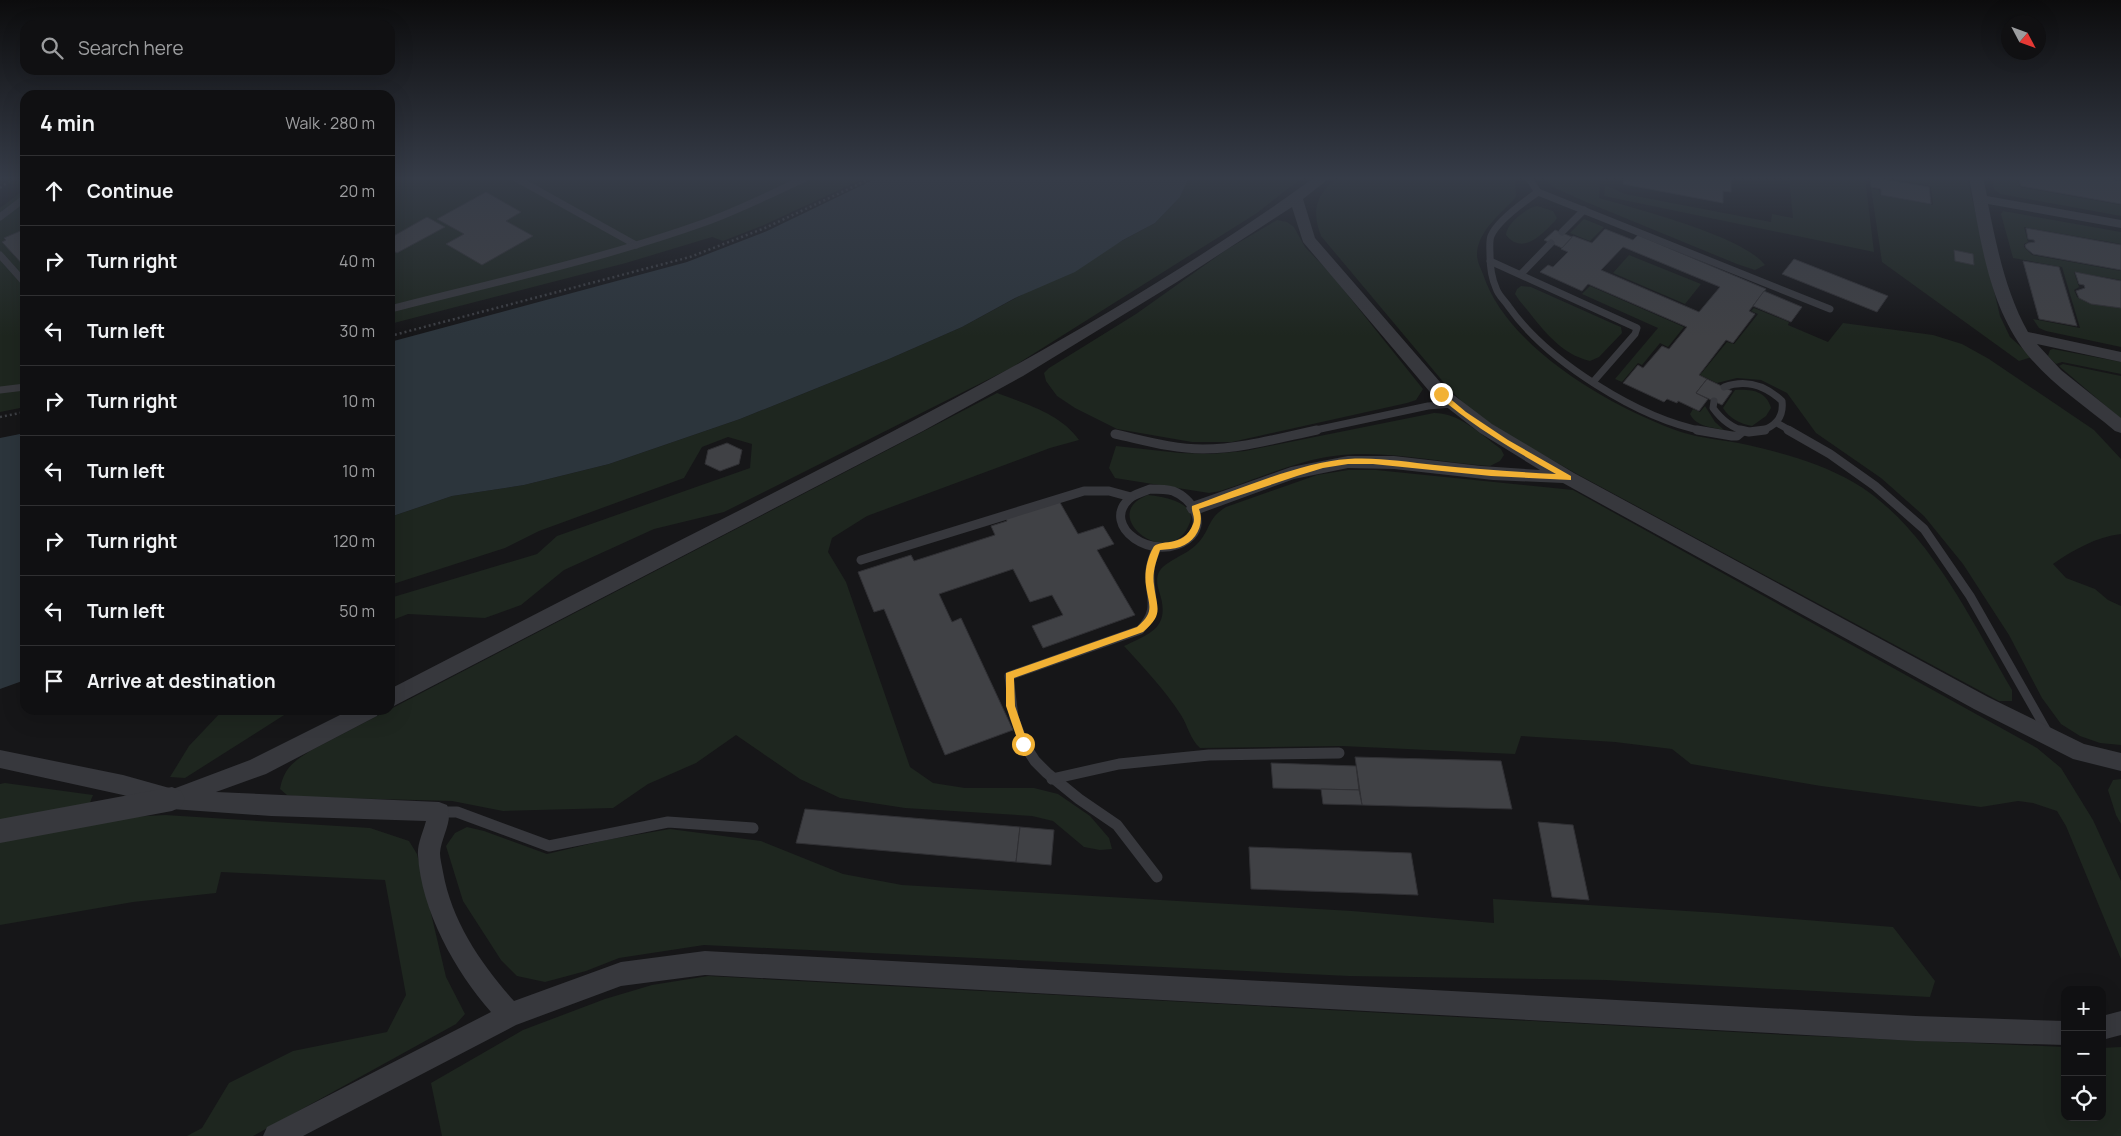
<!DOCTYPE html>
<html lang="en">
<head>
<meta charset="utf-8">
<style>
  body { margin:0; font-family:Manrope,sans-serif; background:#19191b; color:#f1f3f6 }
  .controls { position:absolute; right:15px; bottom:15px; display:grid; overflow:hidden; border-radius:10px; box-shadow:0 5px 20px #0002 }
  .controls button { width:45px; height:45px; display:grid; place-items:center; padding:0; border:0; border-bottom:1px solid #303032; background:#101012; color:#f1f3f6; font:25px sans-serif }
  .compass { position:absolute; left:2001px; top:15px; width:45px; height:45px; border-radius:50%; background:#101012; box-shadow:0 5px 20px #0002; rotate:131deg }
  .stop { position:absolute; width:15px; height:15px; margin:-11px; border:4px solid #f2b134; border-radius:50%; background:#fff }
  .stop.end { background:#f2b134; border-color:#fff; box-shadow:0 1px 5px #0008 }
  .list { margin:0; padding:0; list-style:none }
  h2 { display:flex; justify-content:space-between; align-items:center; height:65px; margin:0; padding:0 20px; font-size:21px }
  h2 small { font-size:16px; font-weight:400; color:#9c9d9f }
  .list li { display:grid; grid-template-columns:32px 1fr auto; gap:15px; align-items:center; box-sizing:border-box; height:70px; padding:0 20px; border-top:1px solid #303032 }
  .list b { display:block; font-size:19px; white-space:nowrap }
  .list em { font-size:16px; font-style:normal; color:#9c9d9f }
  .icon { flex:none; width:28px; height:28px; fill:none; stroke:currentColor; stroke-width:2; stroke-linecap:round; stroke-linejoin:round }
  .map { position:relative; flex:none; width:2121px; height:1136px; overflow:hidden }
  .search { position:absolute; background:#101012; box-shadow:0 5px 20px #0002; left:20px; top:20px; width:375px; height:55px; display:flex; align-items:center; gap:12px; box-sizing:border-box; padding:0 18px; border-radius:15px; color:#9c9d9f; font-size:19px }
  .panel { position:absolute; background:#101012; box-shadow:0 5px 20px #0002; left:20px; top:90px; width:375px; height:625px; border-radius:15px }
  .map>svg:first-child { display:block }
</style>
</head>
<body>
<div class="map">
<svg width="2121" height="1136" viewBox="0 0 2121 1136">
  <rect width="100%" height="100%" fill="#161618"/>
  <g fill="#1e261f">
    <polygon points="390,177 825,178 867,177 764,225 723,241 712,237 626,263 390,324"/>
    <polygon points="1189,177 1303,177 1257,213 1011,368 724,512 654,529 564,570 521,605 485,618 408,614 390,621 390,598 537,554 557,536 750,468 752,444 728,437 702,447 684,478 539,531 505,548 390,585 390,517 452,496 524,485 609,464 740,419 889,359 962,327 1155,223 1180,197"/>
    <path d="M 1339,177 L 1515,177 L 1516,197 C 1502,213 1477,231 1477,255 C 1477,261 1481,269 1483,274 C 1506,347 1612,408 1681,432 C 1702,439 1726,440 1748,445 C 1783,453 1822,464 1853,482 C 1926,524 1971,620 2012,690 L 2012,701 L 1999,701 L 1577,474 L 1510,436 L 1473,412 L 1450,390 L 1321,236 C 1311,210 1316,193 1339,177 Z"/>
    <path d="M 1541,177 L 1600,177 L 1599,198 C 1637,209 1743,236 1765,265 L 1755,270 L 1737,264 L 1586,202 L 1555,188 Z"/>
    <polygon points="1789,177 1865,177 1874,252 1604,196 1605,185 1625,194 1771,222 1772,214 1793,218"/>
    <polygon points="1883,177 1967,177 2000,316 2010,337 2032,357 2019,361 1882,262 1871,188 1879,190 1880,195 1933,205 1931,186"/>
    <polygon points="1992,177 2017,177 2020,187 2121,205 2121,216 2000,194 1994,189"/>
    <polygon points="25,189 25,407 0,412 0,208"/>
    <path d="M 1537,206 L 1553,211 L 1557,218 L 1555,221 C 1542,234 1523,256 1506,235 C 1506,224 1526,208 1537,206 Z"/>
    <polygon points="2003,211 2121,232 2121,244 2024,227 2028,242 2024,244 2024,247 2032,255 2121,271 2121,280 2074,272 2079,287 2074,290 2077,297 2090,304 2121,308 2121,347 2046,331 2039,328 2033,319 2080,328 2062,267 2013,258 2001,214"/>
    <polygon points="1584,219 1604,227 1590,241 1570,233"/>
    <polygon points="1277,220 1287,222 1294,227 1305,247 1331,274 1423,389 1416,400 1407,403 1232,442 1192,442 1117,429 1075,408 1057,396 1046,381 1044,373 1049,368 1136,314 1226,250"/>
    <polygon points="1629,255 1701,284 1685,304 1613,273"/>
    <path d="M 1521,286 L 1531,287 L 1616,325 L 1621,327 L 1622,333 L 1599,357 L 1590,361 C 1558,354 1539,324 1519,300 L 1515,294 L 1517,289 Z"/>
    <polygon points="1590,286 1684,327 1668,347 1660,343 1642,365 1638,363 1622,382 1615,379 1658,328 1582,294"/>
    <path d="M 1754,308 L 1789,322 L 1788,325 L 1828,342 L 1843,323 L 1933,335 L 1962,344 L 1989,359 L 2094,430 L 2121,459 L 2121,534 C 2096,537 2073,550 2053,564 L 2066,578 L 2095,589 L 2108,600 L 2121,606 L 2121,745 L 2100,743 L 2080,736 L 2061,724 L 2042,698 L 2009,635 L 1963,564 L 1924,516 L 1881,478 L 1816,433 L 1787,393 L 1761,380 L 1737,378 L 1717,383 L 1700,375 L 1727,342 L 1734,344 L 1758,314 L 1751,311 Z"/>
    <polygon points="2053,349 2121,362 2121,374 2062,362 2056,364 2048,356 2050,350"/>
    <polygon points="2063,364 2121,376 2121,419 2059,366"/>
    <path d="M 1735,390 C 1752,389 1766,391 1771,408 L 1766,416 L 1752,426 C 1740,424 1729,418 1723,408 Z"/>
    <path d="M 997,393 C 1026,404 1061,414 1079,440 L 1050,448 L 867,516 L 832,538 L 828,552 L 846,582 L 910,767 L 933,783 L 965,788 L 1034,788 L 1058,794 L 1090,816 L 1109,838 L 1112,849 L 1100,850 L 1084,847 L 1053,821 L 1032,816 L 905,808 L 840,798 L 800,779 L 736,735 L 696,763 L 648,784 L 613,808 L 503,811 L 452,801 L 302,797 L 287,795 L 280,789 C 284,768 293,762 310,751 Z"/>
    <path d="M 1705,406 L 1715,422 L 1724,430 C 1712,427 1696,427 1690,414 L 1693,409 L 1700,412 Z"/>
    <path d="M 1434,413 C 1460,413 1480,434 1501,449 L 1504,455 L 1500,461 L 1490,466 C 1439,463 1385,449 1334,456 C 1299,460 1254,480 1220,491 L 1209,493 L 1115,478 L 1109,468 L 1116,446 L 1180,453 L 1211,454 L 1245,451 Z"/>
    <path d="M 1348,470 L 1376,470 L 1573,490 L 2037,748 L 2061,768 L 2093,820 L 2121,881 L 2121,959 L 2066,826 L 2057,811 L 2033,803 L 2018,801 L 1981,807 L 1821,786 L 1691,764 L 1672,749 L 1615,742 L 1521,736 L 1515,754 L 1342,746 L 1200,748 C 1190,739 1188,726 1181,715 C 1165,690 1144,668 1124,646 C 1152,633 1171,627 1159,591 C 1157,585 1156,578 1159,572 C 1165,561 1186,555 1196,545 C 1211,531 1206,519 1226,507 L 1317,475 Z"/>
    <path d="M 1148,495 C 1160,496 1197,502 1190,522 C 1187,530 1183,536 1176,540 C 1149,555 1104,511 1148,495 Z"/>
    <polygon points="223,710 292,710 185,778 170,777 189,746"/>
    <polygon points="2121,779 2121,824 2116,815 2108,790 2113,780"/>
    <polygon points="5,783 93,795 89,805 0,820 0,784"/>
    <polygon points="165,815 370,828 409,841 417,854 446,977 465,1014 456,1024 253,1136 187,1136 202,1128 229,1083 293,1051 387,1032 406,995 385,880 221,872 216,893 133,902 0,925 0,840 130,817"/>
    <polygon points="467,827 484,831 547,854 606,840 670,829 761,841 843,874 902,885 1352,911 1494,923 1493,899 1719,913 1893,927 1935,981 1930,997 1606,980 1349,976 704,945 619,958 586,971 545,982 517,976 501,960 463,901 446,846 455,833"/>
    <polygon points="708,976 1787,1035 2065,1047 2065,1117 2102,1117 2102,1048 2121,1047 2121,1136 442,1136 431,1083 523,1030 605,999 652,985"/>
  </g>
  <g fill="#2c353c">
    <polygon points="879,177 1189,177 1180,197 1155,223 1123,240 1075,272 1015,298 962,327 889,359 740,419 609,464 524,485 452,496 390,517 390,342 687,262 767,231"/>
    <polygon points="25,433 25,680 0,689 0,438"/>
  </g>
  <g fill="#404145" stroke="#303034" fill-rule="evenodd">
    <polygon points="1624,177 1731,177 1731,192 1723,191 1723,203 1623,184"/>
    <polygon points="1870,177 1929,187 1931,204 1881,195 1881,189 1871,187"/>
    <polygon points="2018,177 2097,177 2121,181 2121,204 2021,186"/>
    <polygon points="486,192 521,212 506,221 533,236 482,265 446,244 464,234 437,219"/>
    <polygon points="427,217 445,227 397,253 390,249 390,238"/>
    <polygon points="2026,228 2121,245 2121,270 2033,254 2026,248 2025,245 2028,243 2035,242 2034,240 2028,239"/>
    <polygon points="25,229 25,267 2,242 6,240 4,238"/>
    <path d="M 1605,229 L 1633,240 L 1638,235 L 1766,289 L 1749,311 L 1755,314 L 1733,343 L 1726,340 L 1699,375 L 1707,379 L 1696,393 L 1708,399 L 1699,411 L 1678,401 L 1677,403 L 1667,399 L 1664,402 L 1623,383 L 1638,365 L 1643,368 L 1662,346 L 1669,349 L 1687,327 L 1588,284 L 1582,291 L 1540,272 L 1548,265 L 1553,267 L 1568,252 L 1561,249 L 1573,236 L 1592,243 ZM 1623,247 L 1720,287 L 1699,312 L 1601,270 Z"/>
    <polygon points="1555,230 1572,237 1562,248 1544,240"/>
    <polygon points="1954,250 1973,254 1974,265 1955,261"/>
    <polygon points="1794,259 1888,296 1877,312 1782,274"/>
    <polygon points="2023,261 2059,267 2077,326 2039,319"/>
    <polygon points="2075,272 2121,281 2121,308 2091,304 2079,298 2076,291 2085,288 2084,285 2079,284"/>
    <polygon points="1764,291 1802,307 1791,322 1753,306"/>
    <polygon points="1707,379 1732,391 1722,405 1696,393"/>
    <polygon points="727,443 742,450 739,464 720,471 705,464 708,450"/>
    <polygon points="1058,499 1078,534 1103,526 1114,544 1097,550 1135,615 1043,648 1032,626 1063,615 1052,595 1030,602 1013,569 939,594 952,622 961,618 1013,730 945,755 884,609 874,612 858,572 911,555 914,561 995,535 991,526 1007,521 1005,516"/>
    <polygon points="1355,757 1501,761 1512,809 1362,805"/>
    <polygon points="1271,763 1356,766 1359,790 1273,788"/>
    <polygon points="1321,789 1359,790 1362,805 1323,804"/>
    <polygon points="805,809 1020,827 1016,862 796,843"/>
    <polygon points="1538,822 1573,825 1589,900 1552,897"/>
    <polygon points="1020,827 1054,830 1051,865 1016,862"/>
    <polygon points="1249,847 1411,853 1418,895 1251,889"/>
  </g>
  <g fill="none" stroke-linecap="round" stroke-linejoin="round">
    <g stroke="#3d3f44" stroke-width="2.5" stroke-dasharray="2 3" stroke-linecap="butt">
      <polyline points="0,188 15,177"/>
      <polyline points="390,336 690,257 765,228 874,177"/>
      <polyline points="0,417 25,412"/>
    </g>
    <g stroke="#37383d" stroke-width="7">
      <polyline points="514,177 636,245"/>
      <polyline points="1528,177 1538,192 1830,309"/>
      <path d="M 1538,192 C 1525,201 1497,221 1491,236 C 1489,241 1490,249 1490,255 C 1490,265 1492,279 1496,288 C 1498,295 1505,301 1509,307 C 1547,361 1639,419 1704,431"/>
      <polyline points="0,217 25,198"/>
      <polyline points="1562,232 1584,210"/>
      <polyline points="0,255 25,283"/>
      <polyline points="1490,261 1637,328 1635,334 1593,382"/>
      <polyline points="1521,274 1551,243"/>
      <path d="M 390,309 C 496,282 603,259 706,222 C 741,209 774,193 807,177"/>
      <path d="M 1724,387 C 1746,379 1766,386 1782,401 C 1784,417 1775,427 1760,431"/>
      <polyline points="0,390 25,387"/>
      <path d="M 1714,401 L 1713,408 C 1721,419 1731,428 1745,431"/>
      <polyline points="1777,423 1791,431"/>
      <polyline points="1311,431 1428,406 1452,404"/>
    </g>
    <g stroke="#37383d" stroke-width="9">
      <polyline points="1697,430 1732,436 1737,436 1743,431"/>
      <polyline points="1740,430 1749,432 1765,430"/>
      <polyline points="1788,430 1830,454 1875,486 1924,529 1970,596 2048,733"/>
      <path d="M 1115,434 C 1143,440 1173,449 1203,449 C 1241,449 1279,438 1317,430"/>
      <path d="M 1150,489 C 1157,489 1166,489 1173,491 C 1192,498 1208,524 1188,539 C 1153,564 1100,526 1129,499 C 1134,494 1144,492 1150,489 Z"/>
      <polyline points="861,560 1084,491 1109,491 1131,497"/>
      <path d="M 1025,746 L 1014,717 L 1009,676 L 1140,630 C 1161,608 1148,596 1150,570 C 1151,562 1154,554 1157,547"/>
    </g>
    <g stroke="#37383d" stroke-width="11">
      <polyline points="1024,744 1035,761 1047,773 1079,799 1117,825 1157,877"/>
      <polyline points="1052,779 1119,764 1209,755 1339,753"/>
      <polyline points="439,812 457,812 549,846 668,822 753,828"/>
    </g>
    <g fill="#37383d" fill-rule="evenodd">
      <path d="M 1315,177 L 1331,177 L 1303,199 L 1315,238 L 1447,390 L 1492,424 L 1574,473 L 1988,697 L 2084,744 L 2121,753 L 2121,771 L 2073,759 L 1974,709 L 1563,483 L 1493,480 L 1394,469 L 1348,468 L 1294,479 L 1201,513 L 1195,515 L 1189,513 L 1186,508 L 1189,503 L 1291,467 L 1348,456 L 1394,456 L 1481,466 L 1540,470 L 1480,433 L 1435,398 L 1303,242 L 1292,207 L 1177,282 L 1023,376 L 923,431 L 390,708 L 390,689 C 510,627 629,566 750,505 C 944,406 1139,305 1315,177 Z"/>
      <path d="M 1969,177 L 1983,177 L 1987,196 L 2121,220 L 2121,228 L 1988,204 C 1997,248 2006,293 2028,332 L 2121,352 L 2121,362 L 2037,344 L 2061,370 L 2121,418 L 2121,433 L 2115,431 C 2085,406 2051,384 2026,353 C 1988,304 1980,237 1969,177 Z"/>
      <path d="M 350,710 L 380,710 L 377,716 L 266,774 L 216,792 L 439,802 L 447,805 C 454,820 441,837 440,853 C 440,859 442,866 443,872 C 452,922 481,964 514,1001 L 621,962 L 705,951 L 1916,1016 L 2065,1021 L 2065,1045 L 1916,1041 L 705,975 L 621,986 L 516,1025 L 303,1136 L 263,1136 L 267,1127 L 491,1012 C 455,971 421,910 418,855 C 417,845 423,832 426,821 L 271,816 L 172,809 L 123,795 L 0,768 L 0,750 L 123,775 L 173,789 L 250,760 Z"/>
      <polygon points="2121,1011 2121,1035 2102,1040 2102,1016"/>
    </g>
    <polygon fill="#37383d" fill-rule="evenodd" points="172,787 181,791 185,799 181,807 172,811 0,843 0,819"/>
  </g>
  <linearGradient id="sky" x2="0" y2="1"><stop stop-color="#0c0c0d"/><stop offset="0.53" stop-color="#363c48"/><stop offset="1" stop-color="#363c48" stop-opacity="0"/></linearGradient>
  <rect width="2121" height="336" fill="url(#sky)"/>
  <path fill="#f2b134" d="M 1441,391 L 1466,412 L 1508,440 L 1571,476 L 1571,480 L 1491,476 L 1373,464 L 1348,464 L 1323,468 L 1297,476 L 1199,509 C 1205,524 1196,542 1180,547 C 1174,549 1167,549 1160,550 C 1156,562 1152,573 1154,585 C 1157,609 1164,614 1143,632 L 1014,678 L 1015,706 L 1028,744 L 1023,748 L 1020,747 L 1006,706 L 1006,673 L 1137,627 C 1155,612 1149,606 1146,586 C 1144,573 1147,559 1153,548 C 1158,538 1184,549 1193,524 C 1196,518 1191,512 1192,506 C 1238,490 1301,462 1348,459 C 1377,457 1407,462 1435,465 C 1475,469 1516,472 1556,474 C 1515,451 1474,427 1438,396 L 1437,394 Z"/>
</svg>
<div class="controls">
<button>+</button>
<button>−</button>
<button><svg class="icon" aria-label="locate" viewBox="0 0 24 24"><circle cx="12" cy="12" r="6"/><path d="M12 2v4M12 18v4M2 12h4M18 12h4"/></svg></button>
</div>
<svg class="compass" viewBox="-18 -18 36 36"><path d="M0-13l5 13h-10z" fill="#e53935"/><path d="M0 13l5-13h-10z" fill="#9c9d9f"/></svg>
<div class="stop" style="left:1023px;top:744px"></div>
<div class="stop end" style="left:1441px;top:394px"></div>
<div class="search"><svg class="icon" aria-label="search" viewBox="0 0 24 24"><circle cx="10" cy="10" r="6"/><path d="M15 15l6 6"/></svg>Search here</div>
<section class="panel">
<h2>4 min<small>Walk · 280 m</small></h2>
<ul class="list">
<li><svg class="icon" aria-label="ahead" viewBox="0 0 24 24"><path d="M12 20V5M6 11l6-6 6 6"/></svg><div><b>Continue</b></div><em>20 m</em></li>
<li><svg class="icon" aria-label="right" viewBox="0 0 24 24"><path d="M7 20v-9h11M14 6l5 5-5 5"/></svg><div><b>Turn right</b></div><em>40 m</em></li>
<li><svg class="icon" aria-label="left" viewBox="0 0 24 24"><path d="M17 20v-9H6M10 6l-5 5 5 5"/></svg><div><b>Turn left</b></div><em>30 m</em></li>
<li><svg class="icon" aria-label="right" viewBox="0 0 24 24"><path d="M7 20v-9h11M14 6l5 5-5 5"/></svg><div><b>Turn right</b></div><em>10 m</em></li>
<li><svg class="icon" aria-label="left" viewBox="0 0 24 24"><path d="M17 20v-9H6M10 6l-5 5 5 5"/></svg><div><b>Turn left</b></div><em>10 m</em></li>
<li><svg class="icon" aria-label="right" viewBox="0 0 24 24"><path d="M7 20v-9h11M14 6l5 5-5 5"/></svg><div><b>Turn right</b></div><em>120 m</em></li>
<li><svg class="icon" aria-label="left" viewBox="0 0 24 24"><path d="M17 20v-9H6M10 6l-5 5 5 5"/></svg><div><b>Turn left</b></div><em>50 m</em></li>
<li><svg class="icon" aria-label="arrive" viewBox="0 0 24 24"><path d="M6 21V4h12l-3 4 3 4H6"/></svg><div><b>Arrive at destination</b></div></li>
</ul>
</section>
</div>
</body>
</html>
